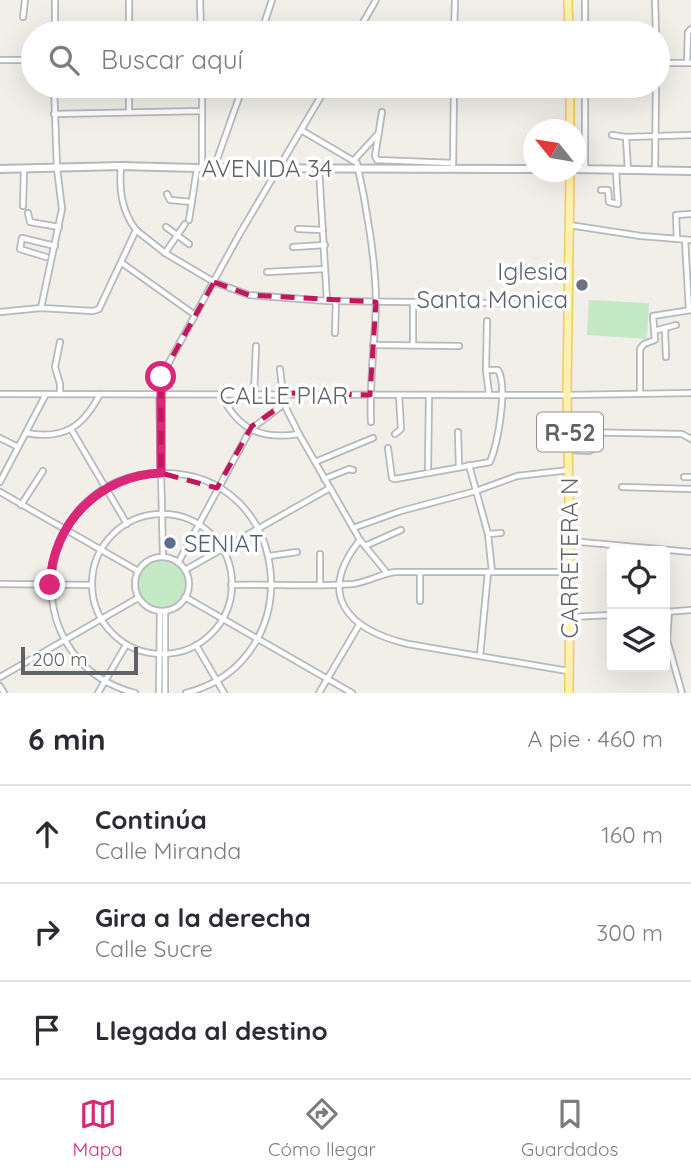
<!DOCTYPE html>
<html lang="es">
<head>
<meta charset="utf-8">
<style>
  body { margin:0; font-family:Quicksand,sans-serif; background:#f2f2f3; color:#2b2b33 }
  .controls { position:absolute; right:21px; bottom:21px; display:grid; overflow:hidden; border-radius:7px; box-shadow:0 7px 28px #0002 }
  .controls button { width:63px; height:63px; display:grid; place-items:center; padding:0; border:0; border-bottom:2px solid #e1e1e2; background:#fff; color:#2b2b33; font:35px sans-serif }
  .compass { position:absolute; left:523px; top:119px; width:63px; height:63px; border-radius:50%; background:#fff; box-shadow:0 7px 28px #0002; rotate:300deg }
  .scale { position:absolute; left:21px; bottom:18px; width:117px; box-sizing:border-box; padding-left:7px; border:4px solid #5f6368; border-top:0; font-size:19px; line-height:24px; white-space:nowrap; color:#5f6368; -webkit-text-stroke:5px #fff; paint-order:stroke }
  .stop { position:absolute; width:21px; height:21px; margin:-16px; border:5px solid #db2777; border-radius:50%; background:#fff }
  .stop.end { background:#db2777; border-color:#fff; box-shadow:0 2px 7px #0008 }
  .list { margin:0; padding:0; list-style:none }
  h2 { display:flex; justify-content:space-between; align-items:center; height:91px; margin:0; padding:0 28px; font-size:30px }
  h2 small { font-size:23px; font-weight:400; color:#7c7c81 }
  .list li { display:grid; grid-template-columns:46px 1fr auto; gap:21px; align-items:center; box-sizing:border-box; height:98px; padding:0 28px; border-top:2px solid #e1e1e2 }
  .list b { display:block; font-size:26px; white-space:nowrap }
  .list p { margin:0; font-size:23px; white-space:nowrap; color:#7c7c81 }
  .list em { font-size:23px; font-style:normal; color:#7c7c81 }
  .icon { flex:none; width:38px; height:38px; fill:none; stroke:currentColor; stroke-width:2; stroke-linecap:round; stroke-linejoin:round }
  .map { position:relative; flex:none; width:691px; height:693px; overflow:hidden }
  .search { position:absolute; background:#fff; box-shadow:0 7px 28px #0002; left:21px; right:21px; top:21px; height:77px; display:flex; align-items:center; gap:18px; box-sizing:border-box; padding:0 24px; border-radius:38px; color:#7c7c81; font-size:26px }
  .sheet { height:385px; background:#fff }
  nav { display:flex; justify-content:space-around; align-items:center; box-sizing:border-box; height:98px; border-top:2px solid #e1e1e2; background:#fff; font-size:19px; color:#7c7c81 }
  nav a { display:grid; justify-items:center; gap:4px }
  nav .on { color:#db2777 }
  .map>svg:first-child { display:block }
</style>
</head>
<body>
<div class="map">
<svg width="691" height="693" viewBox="0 0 691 693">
  <rect width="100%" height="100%" fill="#f1efe8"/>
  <g fill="#c5e8c5">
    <polygon points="589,300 649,303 647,339 587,335"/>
    <circle cx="161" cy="584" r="27"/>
  </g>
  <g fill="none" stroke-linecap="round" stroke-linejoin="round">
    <defs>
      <g id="minor">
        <polyline points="129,0 129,33"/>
        <polyline points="200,0 201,33"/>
        <polyline points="655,0 656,33"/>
        <polyline points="23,17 25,0"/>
        <polyline points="55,33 55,0"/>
        <polyline points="261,33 272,0"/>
        <polyline points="357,33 376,0"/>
        <polyline points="454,33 455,0"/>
        <polyline points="585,33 585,0"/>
        <polyline points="0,60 33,60"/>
        <polyline points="658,63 691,63"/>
        <polyline points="687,63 688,32 691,29"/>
        <polyline points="129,86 129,112"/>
        <polyline points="359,86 366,92 378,93"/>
        <polyline points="382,112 375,156 377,160 453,163"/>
        <polyline points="54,114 202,111 202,86"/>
        <path d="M 301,130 L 357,163 C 366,203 376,262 376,303 C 375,343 369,382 371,422"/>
        <polyline points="612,135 626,137"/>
        <polyline points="354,160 377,135"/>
        <polyline points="453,164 454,86"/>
        <polyline points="202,168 202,111"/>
        <polyline points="214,168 243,86"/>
        <polyline points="319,169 327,301"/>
        <polyline points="585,169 585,86"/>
        <polyline points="655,170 656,86"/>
        <polyline points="628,171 626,137 691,135"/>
        <polyline points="601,190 608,190 609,202 618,204 616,171"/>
        <polyline points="167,194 170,200 192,202"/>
        <polyline points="23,206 24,170"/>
        <polyline points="28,213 30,222 59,227"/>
        <polyline points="189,220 197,168"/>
        <polyline points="569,225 641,236 691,240"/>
        <polyline points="166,227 189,244"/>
        <polyline points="298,229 323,230"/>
        <polyline points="136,230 165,253 214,282 249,295 327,301 568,304"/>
        <polyline points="677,239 676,215 691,214"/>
        <polyline points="685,240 689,310"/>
        <polyline points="293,247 325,245"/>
        <polyline points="165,253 185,224"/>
        <polyline points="46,257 20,249 22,238 55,246"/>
        <polyline points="122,263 195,315"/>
        <polyline points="267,272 325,269"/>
        <polyline points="413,302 413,345"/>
        <polyline points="41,308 62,209 57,168 54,86"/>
        <path d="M 0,312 L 41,308 L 93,311 L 99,309 L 136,230 C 121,210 119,189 121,166"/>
        <polyline points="665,330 666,357"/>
        <polyline points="654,331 676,325"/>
        <polyline points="335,333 336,301"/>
        <polyline points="373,345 459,346"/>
        <polyline points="280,369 284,404 299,434 360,540 387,573"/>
        <polyline points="486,370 487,321"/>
        <polyline points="640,393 640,349 644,344 655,340 653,316 691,310"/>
        <polyline points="0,394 567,395 691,393"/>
        <polyline points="60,394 60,384 55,367 60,342"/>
        <polyline points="254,394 256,346"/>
        <path d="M 221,395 C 239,430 261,440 299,434"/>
        <polyline points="71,429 127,524"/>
        <polyline points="458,432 459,467"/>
        <polyline points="570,432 682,434 691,439"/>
        <path d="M 26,433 C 64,440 83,427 100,394"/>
        <polyline points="395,434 401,429 399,395"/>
        <polyline points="0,438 18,447"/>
        <path d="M 388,448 L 392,478 L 395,479 L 490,462 C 498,443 508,387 498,370 L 486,370 L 489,394"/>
        <polyline points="569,450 589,451 598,446"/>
        <polyline points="315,462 373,438"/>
        <polyline points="469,465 488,534 492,572"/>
        <polyline points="428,468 429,395"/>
        <polyline points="684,477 691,477"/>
        <polyline points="324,479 349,469 353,470"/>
        <polyline points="0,482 46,394"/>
        <polyline points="622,487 691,489"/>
        <polyline points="0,492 138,571"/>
        <polyline points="21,505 43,471"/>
        <circle cx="162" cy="584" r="70"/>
        <polyline points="353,528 401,511 476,491 517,476 569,470"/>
        <polyline points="488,534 501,533"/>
        <path d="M 360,540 C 315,596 349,630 408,644 L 568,671"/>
        <polyline points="570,541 691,552"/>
        <polyline points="365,546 401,530"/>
        <polyline points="320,554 320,584"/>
        <polyline points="269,556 297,552"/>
        <polyline points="163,557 159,386 161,377 239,235 327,86"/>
        <circle cx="162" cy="584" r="27"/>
        <polyline points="178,563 250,430 284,404"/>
        <polyline points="185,570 330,488"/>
        <polyline points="0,584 92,585"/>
        <path d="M 231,585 C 271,584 313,587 353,584 C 368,582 380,574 395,572 L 570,572"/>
        <polyline points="185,597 352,693"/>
        <polyline points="420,601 420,573"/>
        <polyline points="665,612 691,610"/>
        <polyline points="669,612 667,640 682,693"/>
        <polyline points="570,617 612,615"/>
        <polyline points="196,645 224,693"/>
        <polyline points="480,656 488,572"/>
        <polyline points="0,677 138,598"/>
        <polyline points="0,686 4,693"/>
        <polyline points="98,693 126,645"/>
        <path d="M 135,693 C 9,660 32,474 162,473 C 293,472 312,661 186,693"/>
        <polyline points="159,693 160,611"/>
        <polyline points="165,693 165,611"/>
        <polyline points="319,693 359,625"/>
      </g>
      <g id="tertiary">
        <polyline points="0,169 121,166 197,168 534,169"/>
        <polyline points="576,169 691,171"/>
      </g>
      <g id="primary">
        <polyline points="568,0 569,33"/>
        <polyline points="570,86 570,130"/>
        <polyline points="569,693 570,541 567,395 570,172"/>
      </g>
    </defs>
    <use href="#minor" stroke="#b5b8bc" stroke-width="8"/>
    <use href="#tertiary" stroke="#b5b8bc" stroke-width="10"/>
    <use href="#primary" stroke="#f2c960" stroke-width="10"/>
    <use href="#minor" stroke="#fff" stroke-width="4.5"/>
    <use href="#tertiary" stroke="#fff" stroke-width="6"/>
    <use href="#primary" stroke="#fff2af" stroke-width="7"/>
  </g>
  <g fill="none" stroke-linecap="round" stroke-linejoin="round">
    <path stroke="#db2777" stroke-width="9" d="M 50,585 C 52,524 99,475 161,473 L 161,377"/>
  </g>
  <path fill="none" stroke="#c2185b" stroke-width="5" stroke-dasharray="14 9" stroke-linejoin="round" d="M 214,282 L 249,295 L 376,302 L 370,395 L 283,393 L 284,404 L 252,426 L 217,488 L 161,473 L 161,377 Z"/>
  <circle fill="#6b7280" stroke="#fff" stroke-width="2.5" cx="582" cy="285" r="7"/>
  <circle fill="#5c6f8a" stroke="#fff" stroke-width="2.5" cx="170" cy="543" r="7"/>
  <g text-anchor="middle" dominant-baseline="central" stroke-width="7" stroke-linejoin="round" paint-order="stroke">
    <rect fill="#fff" stroke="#8f9295" stroke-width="2" x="537" y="412.5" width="66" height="39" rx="5"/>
    <g font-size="23" font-weight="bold" fill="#5f6368">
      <text x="570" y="432">R-52</text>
    </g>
    <g font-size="24" fill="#5f6368" stroke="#fff">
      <text x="267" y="168">AVENIDA 34</text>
      <text x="284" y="395">CALLE PIAR</text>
      <text transform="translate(569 558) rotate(-90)">CARRETERA N</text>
    </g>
    <g font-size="24" fill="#5b616d" stroke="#fff" text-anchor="end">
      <text x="568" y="271">Iglesia<tspan x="568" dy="28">Santa Monica</tspan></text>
    </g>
    <g font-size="24" fill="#4e5e75" stroke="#fff" text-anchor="start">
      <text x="184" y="543">SENIAT</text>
    </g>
  </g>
</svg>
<div class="controls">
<button><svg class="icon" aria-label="locate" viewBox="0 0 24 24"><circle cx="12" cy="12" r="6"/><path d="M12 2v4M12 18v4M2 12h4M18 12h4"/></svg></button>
<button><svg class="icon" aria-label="layers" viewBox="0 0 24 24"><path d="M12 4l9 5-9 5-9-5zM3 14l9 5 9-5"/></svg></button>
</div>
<svg class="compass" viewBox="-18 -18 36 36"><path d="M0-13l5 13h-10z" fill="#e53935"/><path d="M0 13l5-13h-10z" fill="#7c7c81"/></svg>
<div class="scale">200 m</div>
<div class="stop" style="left:161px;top:377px"></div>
<div class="stop end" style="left:50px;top:585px"></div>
<div class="search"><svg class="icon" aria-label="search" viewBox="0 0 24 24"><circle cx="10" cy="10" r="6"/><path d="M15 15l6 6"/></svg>Buscar aquí</div>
</div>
<section class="sheet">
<h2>6 min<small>A pie · 460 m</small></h2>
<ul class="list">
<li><svg class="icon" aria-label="ahead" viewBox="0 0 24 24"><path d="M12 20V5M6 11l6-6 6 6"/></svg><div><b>Continúa</b><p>Calle Miranda</p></div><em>160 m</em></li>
<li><svg class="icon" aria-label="right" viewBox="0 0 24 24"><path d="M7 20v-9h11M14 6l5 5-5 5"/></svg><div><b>Gira a la derecha</b><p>Calle Sucre</p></div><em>300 m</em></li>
<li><svg class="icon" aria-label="arrive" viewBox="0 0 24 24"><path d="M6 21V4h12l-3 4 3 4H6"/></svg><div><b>Llegada al destino</b></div></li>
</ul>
</section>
<nav>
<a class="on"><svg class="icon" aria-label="map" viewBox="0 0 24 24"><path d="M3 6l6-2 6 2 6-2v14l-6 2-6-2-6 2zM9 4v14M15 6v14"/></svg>Mapa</a>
<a><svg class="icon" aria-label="directions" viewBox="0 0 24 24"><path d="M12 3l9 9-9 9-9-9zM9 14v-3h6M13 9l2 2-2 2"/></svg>Cómo llegar</a>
<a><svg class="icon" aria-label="saved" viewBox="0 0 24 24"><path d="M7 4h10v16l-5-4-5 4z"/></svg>Guardados</a>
</nav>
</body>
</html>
